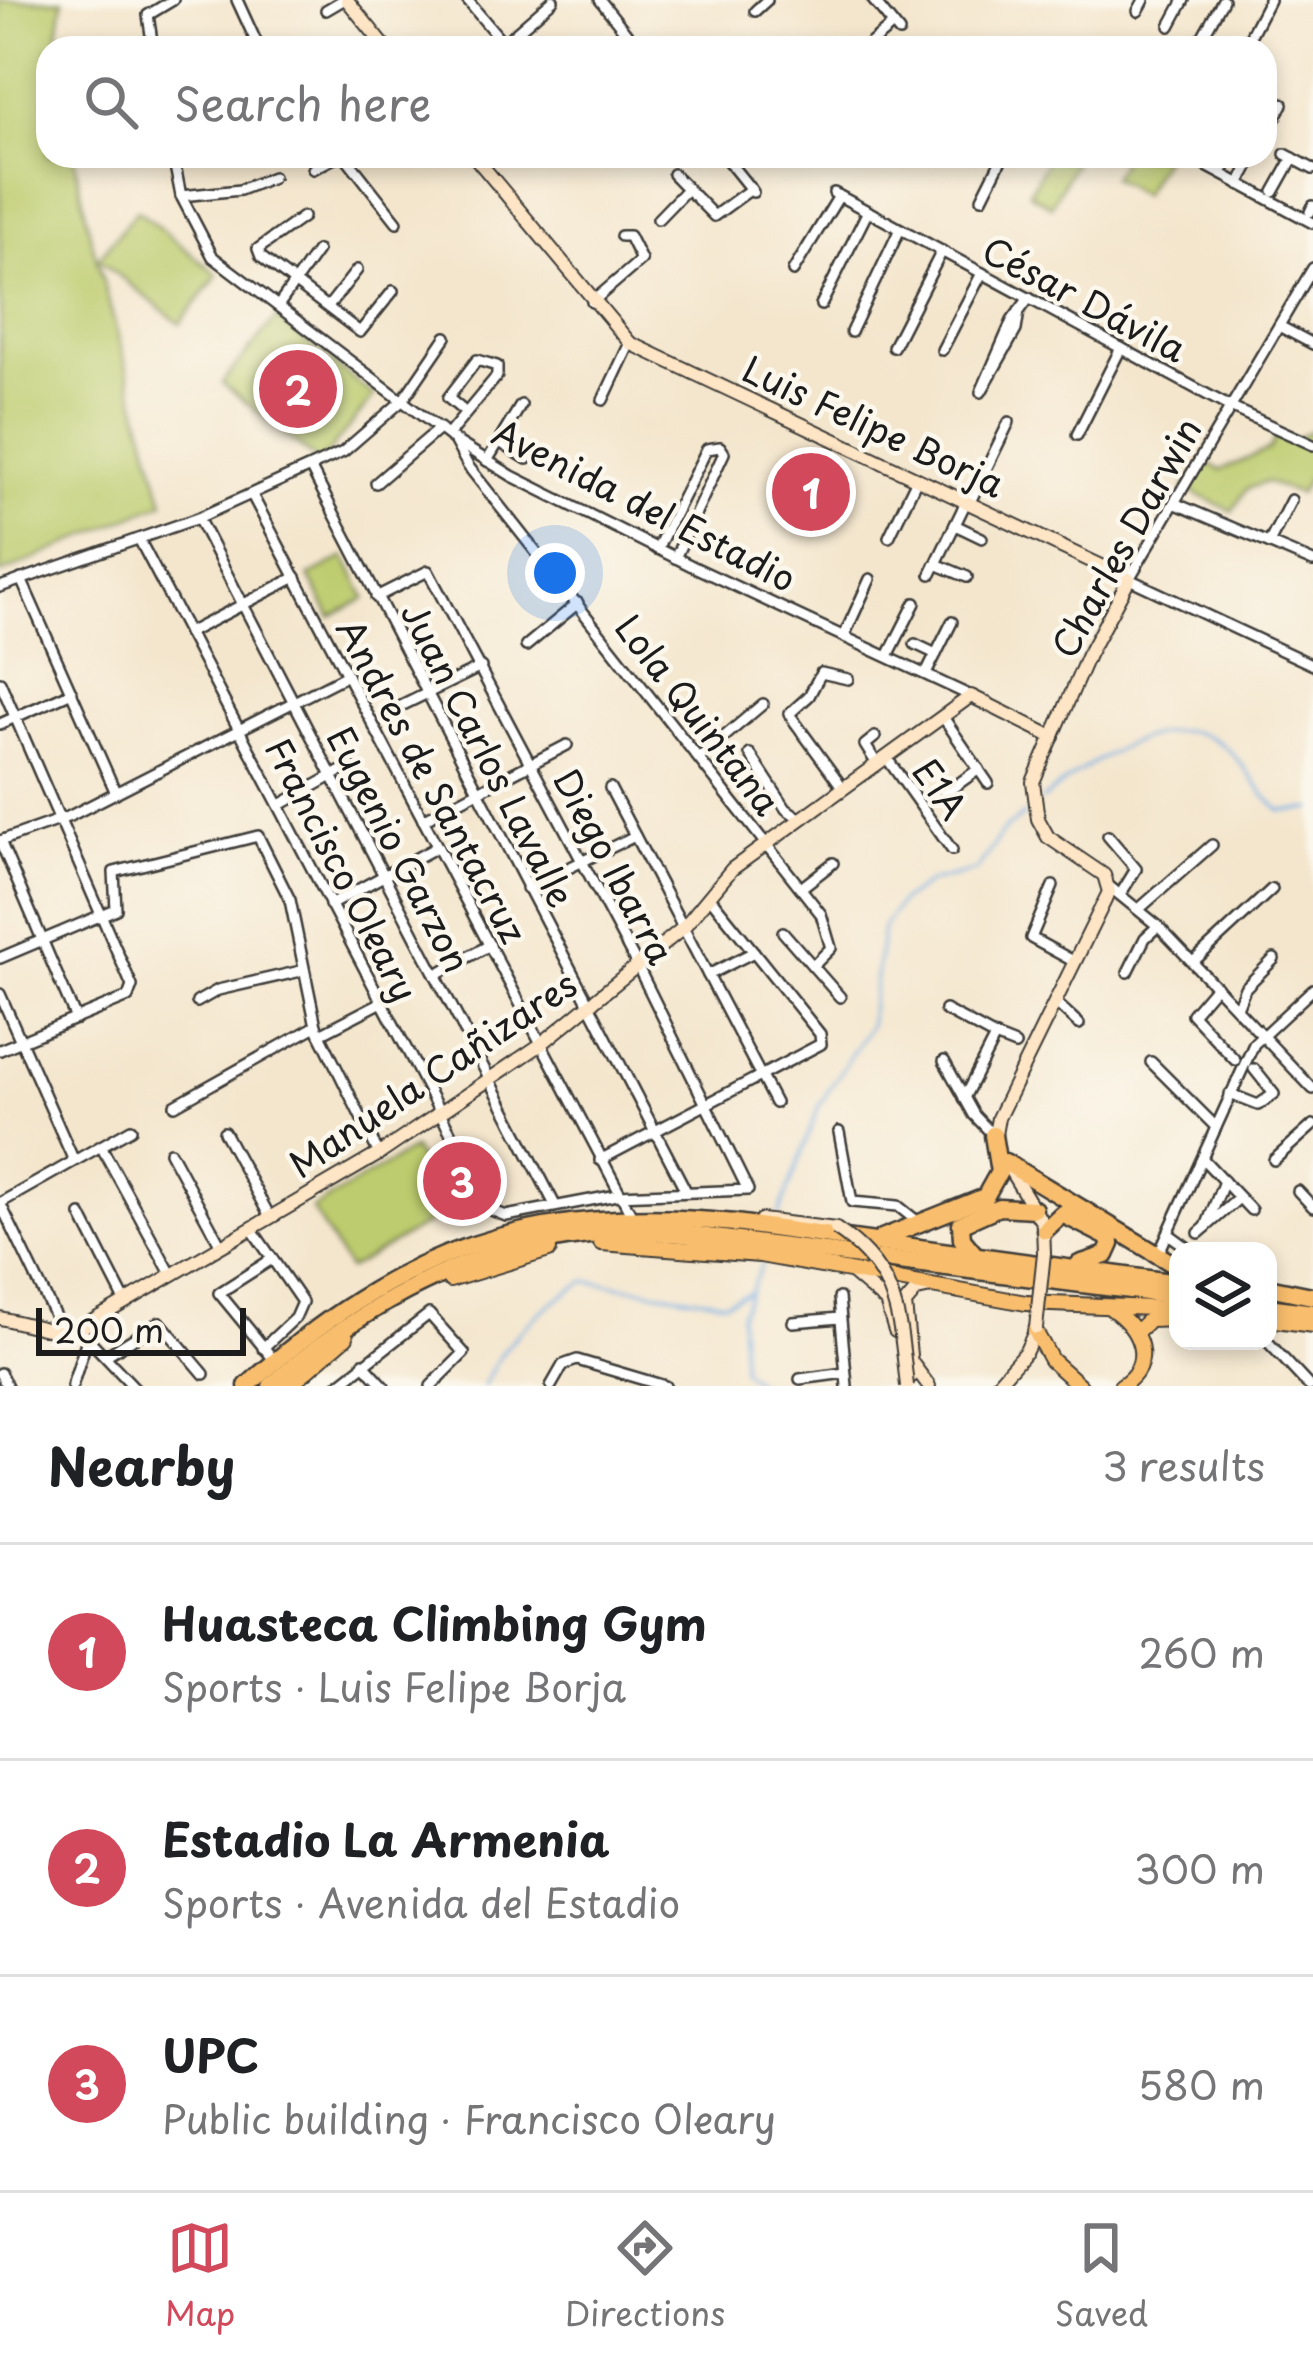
<!DOCTYPE html>
<html lang="en">
<head>
<meta charset="utf-8">
<style>
  body { margin:0; font-family:"Playpen Sans",sans-serif; background:#f2f2f2; color:#202124 }
  .controls { position:absolute; right:36px; bottom:36px; display:grid; overflow:hidden; border-radius:24px; box-shadow:0 6px 18px #0003 }
  .controls button { width:108px; height:108px; display:grid; place-items:center; padding:0; border:0; border-bottom:3px solid #e0e0e0; background:#fff; color:#202124; font:60px sans-serif }
  .scale { position:absolute; left:36px; bottom:30px; width:210px; box-sizing:border-box; padding-left:12px; border:6px solid #1c1c1c; border-top:0; font-size:33px; line-height:42px; white-space:nowrap; color:#1c1c1c; -webkit-text-stroke:9px #fbf7ec; paint-order:stroke }
  .you { position:absolute; left:555px; top:573px; width:42px; height:42px; margin:-30px; border:9px solid #fff; border-radius:50%; background:#1a73e8; box-shadow:0 0 0 18px #1a73e833 }
  .badge { display:grid; place-items:center; width:78px; height:78px; border-radius:50%; background:#d1495b; color:#fff; font-size:39px; font-weight:700 }
  .pin { position:absolute; translate:-50% -50%; border:6px solid #fff; box-shadow:0 3px 12px #0006 }
  .list { margin:0; padding:0; list-style:none }
  h2 { display:flex; justify-content:space-between; align-items:center; height:156px; margin:0; padding:0 48px; font-size:51px }
  h2 small { font-size:39px; font-weight:400; color:#757577 }
  .list li { display:grid; grid-template-columns:78px 1fr auto; gap:36px; align-items:center; box-sizing:border-box; height:216px; padding:0 48px; border-top:3px solid #e0e0e0 }
  .list b { display:block; font-size:45px; white-space:nowrap }
  .list p { margin:0; font-size:39px; white-space:nowrap; color:#757577 }
  .list em { font-size:39px; font-style:normal; color:#757577 }
  .icon { flex:none; width:66px; height:66px; fill:none; stroke:currentColor; stroke-width:2; stroke-linecap:round; stroke-linejoin:round }
  .map { position:relative; flex:none; width:1313px; height:1386px; overflow:hidden }
  .search { position:absolute; background:#fff; box-shadow:0 6px 18px #0003; left:36px; right:36px; top:36px; height:132px; display:flex; align-items:center; gap:30px; box-sizing:border-box; padding:0 42px; border-radius:36px; color:#757577; font-size:45px }
  .sheet { height:804px; background:#fff }
  nav { display:flex; justify-content:space-around; align-items:center; box-sizing:border-box; height:168px; border-top:3px solid #e0e0e0; background:#fff; font-size:33px; color:#757577 }
  nav a { display:grid; justify-items:center; gap:6px }
  nav .on { color:#d1495b }
  .map>svg:first-child { display:block }
</style>
</head>
<body>
<div class="map">
<svg width="1313" height="1386" viewBox="0 0 1313 1386">
  <rect width="100%" height="100%" fill="#fbf7ec"/>
  <filter id="ink" filterUnits="userSpaceOnUse"><feTurbulence type="fractalNoise" baseFrequency=".00833" numOctaves="2"/><feDisplacementMap in="SourceGraphic" scale="24" xChannelSelector="R" yChannelSelector="G"/><feConvolveMatrix kernelMatrix="1 2 1 2 8 2 1 2 1" color-interpolation-filters="sRGB"/></filter>
  <filter id="wash" filterUnits="userSpaceOnUse"><feTurbulence type="fractalNoise" baseFrequency=".004" numOctaves="4" result="noise"/><feDisplacementMap in="SourceGraphic" scale="48" xChannelSelector="R" yChannelSelector="G"/><feGaussianBlur stdDeviation="2.7" result="paint"/><feColorMatrix in="noise" values="0 0 0 0 0 0 0 0 0 0 0 0 0 0 0 0 0 1.4 0 .05"/><feComposite in="paint" operator="in"/></filter>
  <g filter="url(#wash)">
    <rect width="100%" height="100%" fill="#f4e6cd"/>
    <g fill="#bdcc6e" stroke="#6c7445" stroke-width="3">
      <polygon points="0,0 63,0 56,48 48,48 48,156 74,156 90,235 164,502 0,574"/>
      <polygon points="1049,156 1074,163 1051,206 1029,193"/>
      <polygon points="1124,156 1164,156 1142,195 1112,178"/>
      <polygon points="137,210 218,275 180,324 98,259"/>
      <polygon points="276,318 374,396 320,463 222,383"/>
      <polygon points="1313,430 1313,469 1299,494 1266,482 1247,489 1232,511 1184,488 1209,464 1221,470 1269,449 1277,435 1291,441"/>
      <polygon points="345,557 366,598 331,617 309,576"/>
      <polygon points="413,1149 449,1211 348,1269 312,1209"/>
    </g>
    <g fill="none" stroke-linecap="round" stroke-linejoin="round">
      <g stroke="#72ade3" stroke-width="3">
        <path d="M 1042,800 C 1084,766 1173,701 1226,748 C 1247,766 1258,793 1281,811 L 1313,809"/>
        <polyline points="779,1215 819,1106 869,1026 883,927 901,901 930,882 977,870 1004,830 1024,815"/>
        <polyline points="762,1264 740,1315 742,1370 762,1386"/>
        <path d="M 484,1386 C 502,1341 544,1304 586,1281 L 725,1302 L 749,1292"/>
      </g>
    </g>
  </g>
  <g filter="url(#ink)">
    <g fill="none" stroke-linecap="round" stroke-linejoin="round">
      <defs>
        <g id="street">
          <polyline points="237,0 259,48"/>
          <polyline points="467,0 504,44"/>
          <polyline points="600,0 638,48"/>
          <polyline points="873,0 899,32"/>
          <polyline points="326,10 343,0"/>
          <polyline points="755,11 767,0"/>
          <polyline points="1138,11 1144,0"/>
          <polyline points="1170,26 1184,0"/>
          <polyline points="1200,41 1223,0"/>
          <polyline points="153,48 148,15 173,0"/>
          <polyline points="274,48 276,47"/>
          <polyline points="498,48 553,0"/>
          <polyline points="865,48 893,25"/>
          <polyline points="1244,48 1269,0"/>
          <polyline points="1265,93 1283,104 1265,136"/>
          <polyline points="1285,154 1313,169"/>
          <polyline points="173,156 181,196 213,257 454,440 512,476 692,566 971,696"/>
          <polyline points="345,156 397,222"/>
          <polyline points="724,156 753,192"/>
          <polyline points="1188,156 1313,223"/>
          <polyline points="1224,168 1231,156"/>
          <polyline points="313,169 338,156"/>
          <polyline points="673,174 714,216 751,189"/>
          <polyline points="1239,184 1254,156"/>
          <polyline points="1274,192 1293,158"/>
          <polyline points="834,193 1232,408 1313,445"/>
          <polyline points="181,196 240,190 273,177"/>
          <polyline points="982,198 1003,156"/>
          <polyline points="1310,212 1313,206"/>
          <polyline points="303,217 258,249 261,257 360,332 393,291"/>
          <polyline points="658,219 687,189"/>
          <polyline points="1313,268 1129,579 1313,665"/>
          <polyline points="793,271 839,196"/>
          <polyline points="592,302 641,260 629,236 621,236"/>
          <polyline points="821,305 868,211"/>
          <polyline points="278,306 317,251"/>
          <polyline points="328,307 357,270"/>
          <polyline points="1019,311 1016,330 981,392 1012,321 1029,298"/>
          <polyline points="1279,326 1313,344"/>
          <polyline points="851,332 900,229"/>
          <polyline points="893,347 942,251"/>
          <polyline points="942,350 982,273"/>
          <polyline points="603,400 630,343"/>
          <polyline points="448,435 497,376 497,366 477,360 448,398 466,413"/>
          <polyline points="1077,435 1121,348"/>
          <polyline points="454,440 468,466 821,914 831,948 813,966"/>
          <polyline points="501,443 527,459"/>
          <polyline points="487,461 521,405"/>
          <polyline points="311,469 686,1191"/>
          <polyline points="376,483 440,428"/>
          <polyline points="252,495 632,1216"/>
          <polyline points="1174,503 1313,562"/>
          <polyline points="969,504 1009,422"/>
          <polyline points="198,518 555,1205"/>
          <polyline points="955,525 982,538"/>
          <polyline points="889,537 917,479"/>
          <polyline points="139,539 491,1210 506,1216 617,1195 748,1190 637,965 428,571 376,597"/>
          <polyline points="1269,543 1291,500"/>
          <polyline points="657,549 707,449 720,447 724,453 675,558"/>
          <polyline points="936,564 967,577"/>
          <polyline points="931,574 966,502"/>
          <polyline points="21,579 116,793"/>
          <polyline points="0,587 198,518 343,452 403,400 446,337"/>
          <polyline points="188,633 296,577"/>
          <polyline points="844,636 870,579"/>
          <polyline points="915,644 936,654"/>
          <polyline points="526,646 578,603"/>
          <polyline points="888,656 915,603"/>
          <polyline points="926,674 952,622"/>
          <polyline points="0,682 132,986 128,997 0,1050"/>
          <polyline points="399,707 481,667"/>
          <polyline points="943,717 988,783"/>
          <polyline points="0,724 72,692"/>
          <polyline points="875,737 865,745 877,764"/>
          <polyline points="750,754 786,809 801,819"/>
          <polyline points="886,757 952,850"/>
          <polyline points="699,758 763,704"/>
          <polyline points="610,788 775,1103"/>
          <polyline points="843,788 789,714 809,696 821,673 848,679"/>
          <polyline points="944,794 979,769"/>
          <polyline points="280,805 350,766"/>
          <polyline points="423,820 567,745"/>
          <polyline points="1108,836 1136,869 1120,895"/>
          <polyline points="0,841 70,816 347,675"/>
          <polyline points="0,841 76,1019"/>
          <polyline points="1053,886 1031,938 1075,962"/>
          <polyline points="1110,887 1158,926 1313,1089"/>
          <polyline points="527,888 635,836"/>
          <polyline points="801,888 833,863"/>
          <polyline points="330,905 437,847"/>
          <polyline points="1139,909 1212,845"/>
          <polyline points="783,932 840,997"/>
          <polyline points="0,958 116,909 114,872 258,836 290,900 316,1026 379,1154"/>
          <polyline points="1193,962 1272,889"/>
          <polyline points="1128,972 1145,938 1158,926"/>
          <polyline points="435,975 490,945"/>
          <polyline points="708,975 754,952"/>
          <polyline points="1216,986 1192,1014 1235,1060"/>
          <polyline points="0,994 74,1161"/>
          <polyline points="197,1002 218,990 301,971"/>
          <polyline points="1055,1002 1079,1024"/>
          <polyline points="1237,1008 1245,988 1274,959"/>
          <polyline points="945,1010 995,1037 964,1098"/>
          <polyline points="320,1034 382,1002"/>
          <polyline points="995,1037 1015,1045"/>
          <polyline points="944,1061 974,1115 993,1135"/>
          <polyline points="1151,1062 1216,1127"/>
          <polyline points="1230,1094 1258,1105 1274,1094 1254,1069"/>
          <polyline points="175,1105 316,1026"/>
          <polyline points="224,1132 270,1217"/>
          <polyline points="839,1132 852,1202 898,1206 918,1222"/>
          <polyline points="102,1148 171,1274"/>
          <polyline points="170,1152 221,1246"/>
          <polyline points="1203,1159 1251,1210"/>
          <polyline points="600,1160 821,1044 820,1034 709,896"/>
          <polyline points="1274,1160 1313,1125"/>
          <polyline points="1298,1191 1313,1207"/>
          <polyline points="0,1203 131,1129"/>
          <polyline points="0,1203 63,1333"/>
          <polyline points="81,1215 125,1301"/>
          <polyline points="1206,1227 1224,1181"/>
          <polyline points="251,1228 302,1302 295,1318 263,1348"/>
          <polyline points="1199,1233 1239,1198"/>
          <polyline points="1170,1235 1192,1251"/>
          <polyline points="1157,1257 1254,1044 1313,989"/>
          <polyline points="272,1259 219,1293 275,1361"/>
          <polyline points="839,1298 847,1386"/>
          <polyline points="793,1322 840,1318"/>
          <polyline points="79,1329 133,1386"/>
          <polyline points="1267,1341 1309,1386"/>
          <polyline points="107,1355 160,1322 204,1374"/>
          <polyline points="363,1363 384,1386"/>
          <polyline points="0,1373 7,1386"/>
          <polyline points="800,1379 845,1373"/>
          <polyline points="72,1386 88,1336"/>
          <polyline points="337,1386 429,1314 464,1353 431,1386"/>
          <polyline points="551,1386 563,1365 577,1360 665,1386"/>
        </g>
        <g id="secondary">
          <polyline points="347,0 386,48"/>
          <polyline points="474,156 630,343 1129,579 1088,655 1033,782 1038,819 1048,837 1104,875 1109,892 998,1118 994,1140"/>
          <polyline points="1009,1168 1043,1224 1044,1253"/>
          <polyline points="761,1220 836,1229"/>
          <polyline points="852,1273 886,1302 895,1331"/>
          <polyline points="0,1318 63,1333 79,1329 379,1154 540,1045 683,928 732,869 971,696 1053,737"/>
          <polyline points="912,1363 929,1386"/>
          <polyline points="912,1376 905,1304 917,1290 931,1287"/>
          <polyline points="995,1386 1026,1351 1036,1329"/>
        </g>
        <g id="primary">
          <polyline points="601,1243 760,1255 1026,1303 1178,1309"/>
          <polyline points="450,1280 549,1250"/>
          <path d="M 1112,1309 C 1141,1329 1156,1364 1121,1386"/>
          <polyline points="1268,1319 1313,1325"/>
          <polyline points="1035,1331 1051,1360 1080,1386"/>
          <polyline points="1136,1332 1149,1320 1178,1319"/>
          <polyline points="289,1386 346,1337"/>
        </g>
        <g id="highway">
          <polyline points="1005,1162 1178,1267"/>
          <polyline points="1045,1230 1062,1214 1107,1237 1111,1244 1106,1255 1079,1264"/>
          <polyline points="882,1238 985,1197 999,1172 993,1135"/>
          <polyline points="976,1256 962,1239 961,1224 999,1207 1034,1209"/>
          <polyline points="1268,1287 1312,1296"/>
          <polyline points="1268,1307 1313,1313"/>
          <path d="M 247,1386 C 397,1250 532,1202 735,1223 L 1178,1283"/>
          <path d="M 271,1386 C 388,1282 524,1221 683,1234 L 1178,1296"/>
        </g>
      </defs>
      <use href="#street" stroke="#3c3a37" stroke-width="14"/>
      <use href="#secondary" stroke="#3c3a37" stroke-width="16"/>
      <use href="#primary" stroke="#3c3a37" stroke-width="18"/>
      <use href="#highway" stroke="#3c3a37" stroke-width="21"/>
      <use href="#street" stroke="#fff" stroke-width="9"/>
      <use href="#secondary" stroke="#fde5c5" stroke-width="12"/>
      <use href="#primary" stroke="#f9be6d" stroke-width="14"/>
      <use href="#highway" stroke="#f9be6d" stroke-width="16"/>
      <defs>
        <g id="secondary-bridge">
          <path d="M 836,1229 C 899,1271 899,1316 907,1386"/>
          <polyline points="1036,1328 1044,1253"/>
        </g>
      </defs>
      <use href="#secondary-bridge" stroke="#3c3a37" stroke-width="16" stroke-linecap="butt"/>
      <use href="#secondary-bridge" stroke="#fde5c5" stroke-width="12"/>
    </g>
  </g>
  <g text-anchor="middle" dominant-baseline="central" stroke-width="9" stroke-linejoin="round" paint-order="stroke">
    <g font-size="36" fill="#1c1c1c" stroke="#fbf7ec">
      <text transform="translate(1085 298) rotate(28)">César Dávila</text>
      <text transform="translate(874 425) rotate(25)">Luis Felipe Borja</text>
      <text transform="translate(645 504) rotate(27)">Avenida del Estadio</text>
      <text transform="translate(1125 537) rotate(-61)">Charles Darwin</text>
      <text transform="translate(699 714) rotate(52)">Lola Quintana</text>
      <text transform="translate(489 754) rotate(63)">Juan Carlos Lavalle</text>
      <text transform="translate(433 780) rotate(62)">Andres de Santacruz</text>
      <text transform="translate(941 788) rotate(55)">E1A</text>
      <text transform="translate(400 849) rotate(63)">Eugenio Garzon</text>
      <text transform="translate(615 866) rotate(62)">Diego Ibarra</text>
      <text transform="translate(343 869) rotate(63)">Francisco Oleary</text>
      <text transform="translate(432 1073) rotate(-34)">Manuela Cañizares</text>
    </g>
  </g>
</svg>
<div class="controls">
<button><svg class="icon" aria-label="layers" viewBox="0 0 24 24"><path d="M12 4l9 5-9 5-9-5zM3 14l9 5 9-5"/></svg></button>
</div>
<div class="scale">200 m</div>
<div class="you"></div>
<div class="pin badge" style="left:811px;top:492px">1</div>
<div class="pin badge" style="left:298px;top:389px">2</div>
<div class="pin badge" style="left:462px;top:1181px">3</div>
<div class="search"><svg class="icon" aria-label="search" viewBox="0 0 24 24"><circle cx="10" cy="10" r="6"/><path d="M15 15l6 6"/></svg>Search here</div>
</div>
<section class="sheet">
<h2>Nearby<small>3 results</small></h2>
<ul class="list">
<li><span class="badge">1</span><div><b>Huasteca Climbing Gym</b><p>Sports · Luis Felipe Borja</p></div><em>260 m</em></li>
<li><span class="badge">2</span><div><b>Estadio La Armenia</b><p>Sports · Avenida del Estadio</p></div><em>300 m</em></li>
<li><span class="badge">3</span><div><b>UPC</b><p>Public building · Francisco Oleary</p></div><em>580 m</em></li>
</ul>
</section>
<nav>
<a class="on"><svg class="icon" aria-label="map" viewBox="0 0 24 24"><path d="M3 6l6-2 6 2 6-2v14l-6 2-6-2-6 2zM9 4v14M15 6v14"/></svg>Map</a>
<a><svg class="icon" aria-label="directions" viewBox="0 0 24 24"><path d="M12 3l9 9-9 9-9-9zM9 14v-3h6M13 9l2 2-2 2"/></svg>Directions</a>
<a><svg class="icon" aria-label="saved" viewBox="0 0 24 24"><path d="M7 4h10v16l-5-4-5 4z"/></svg>Saved</a>
</nav>
</body>
</html>
